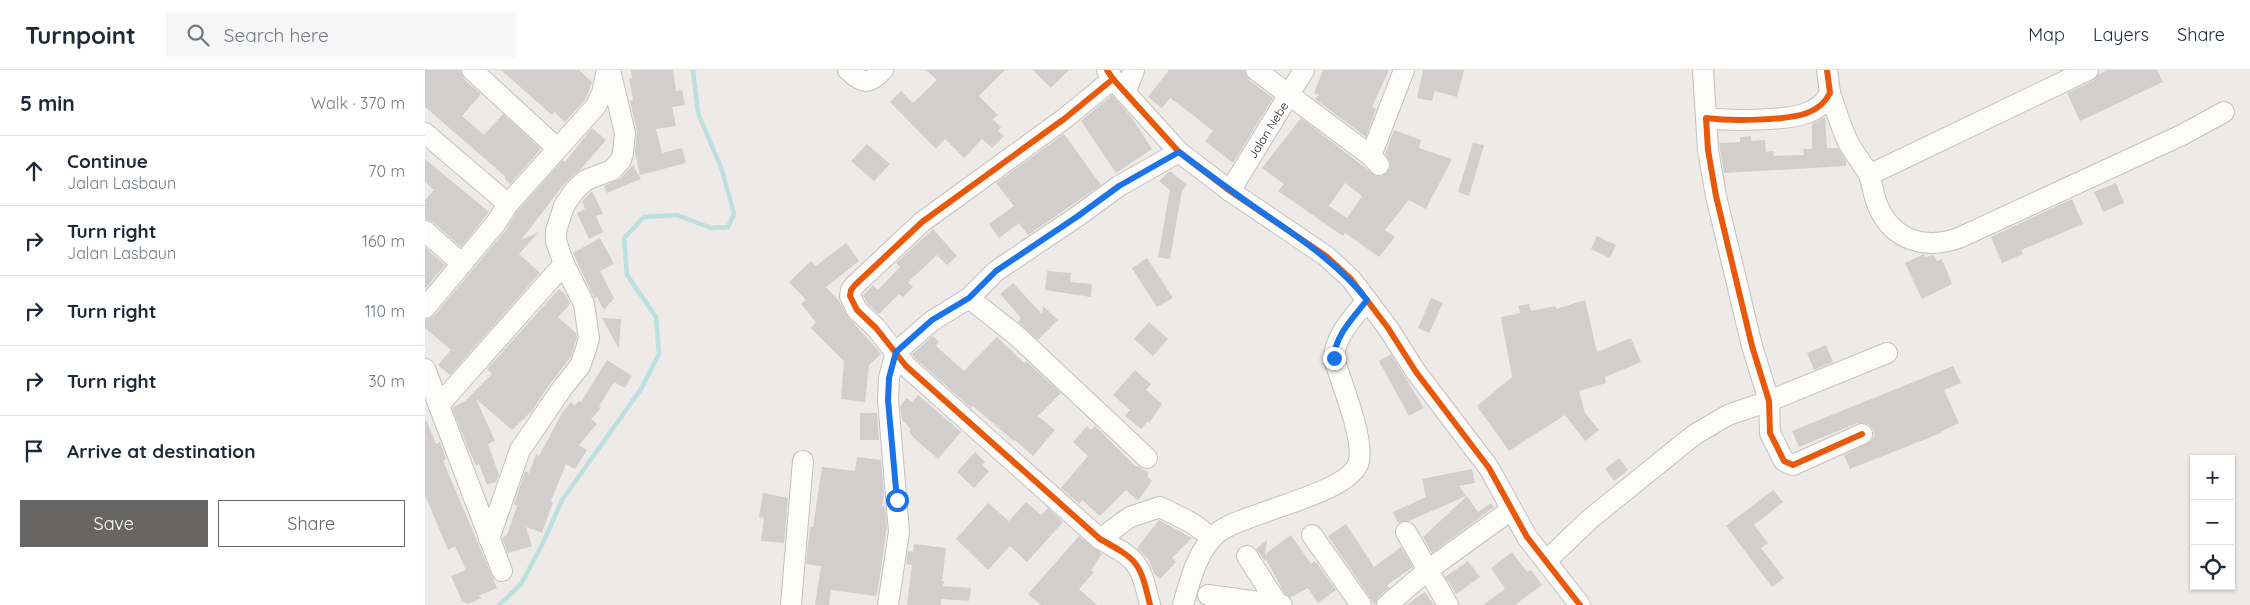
<!DOCTYPE html>
<html lang="en">
<head>
<meta charset="utf-8">
<style>
  body { margin:0; font-family:Quicksand,sans-serif; background:#f6f6f7; color:#1f2937 }
  .controls { position:absolute; right:15px; bottom:15px; display:grid; overflow:hidden; border-radius:0px; box-shadow:0 1px 4px #0004 }
  .controls button { width:45px; height:45px; display:grid; place-items:center; padding:0; border:0; border-bottom:1px solid #e0e1e3; background:#fff; color:#1f2937; font:25px sans-serif }
  .stop { position:absolute; width:15px; height:15px; margin:-11px; border:4px solid #1a73e8; border-radius:50%; background:#fff }
  .stop.end { background:#1a73e8; border-color:#fff; box-shadow:0 1px 5px #0008 }
  .list { margin:0; padding:0; list-style:none }
  h2 { display:flex; justify-content:space-between; align-items:center; height:65px; margin:0; padding:0 20px; font-size:21px }
  h2 small { font-size:16px; font-weight:400; color:#747a83 }
  .list li { display:grid; grid-template-columns:32px 1fr auto; gap:15px; align-items:center; box-sizing:border-box; height:70px; padding:0 20px; border-top:1px solid #e0e1e3 }
  .list b { display:block; font-size:19px; white-space:nowrap }
  .list p { margin:0; font-size:16px; white-space:nowrap; color:#747a83 }
  .list em { font-size:16px; font-style:normal; color:#747a83 }
  .actions { display:flex; gap:10px; padding:15px 20px }
  .actions a { flex:1; padding:11px 0; border:1px solid #676665; border-radius:0px; text-align:center; font-size:18px; color:#676665 }
  .actions .main { background:#676665; color:#fff }
  .icon { flex:none; width:28px; height:28px; fill:none; stroke:currentColor; stroke-width:2; stroke-linecap:round; stroke-linejoin:round }
  .map { position:relative; flex:none; width:1825px; height:535px; overflow:hidden }
  header { display:flex; align-items:center; gap:30px; box-sizing:border-box; height:70px; padding:0 25px; background:#fff; border-bottom:1px solid #e0e1e3 }
  header strong { font-size:24px }
  nav { display:flex; gap:28px; margin-inline-start:auto; font-size:18px }
  .search { width:350px; height:45px; background:#f6f6f7; display:flex; align-items:center; gap:12px; box-sizing:border-box; padding:0 18px; border-radius:0px; color:#747a83; font-size:19px }
  main { display:flex }
  aside { flex:1; background:#fff }
  .map>svg:first-child { display:block }
</style>
</head>
<body>
<header>
<strong>Turnpoint</strong>
<div class="search"><svg class="icon" aria-label="search" viewBox="0 0 24 24"><circle cx="10" cy="10" r="6"/><path d="M15 15l6 6"/></svg>Search here</div>
<nav><a>Map</a><a>Layers</a><a>Share</a></nav>
</header>
<main>
<aside>
<h2>5 min<small>Walk · 370 m</small></h2>
<ul class="list">
<li><svg class="icon" aria-label="ahead" viewBox="0 0 24 24"><path d="M12 20V5M6 11l6-6 6 6"/></svg><div><b>Continue</b><p>Jalan Lasbaun</p></div><em>70 m</em></li>
<li><svg class="icon" aria-label="right" viewBox="0 0 24 24"><path d="M7 20v-9h11M14 6l5 5-5 5"/></svg><div><b>Turn right</b><p>Jalan Lasbaun</p></div><em>160 m</em></li>
<li><svg class="icon" aria-label="right" viewBox="0 0 24 24"><path d="M7 20v-9h11M14 6l5 5-5 5"/></svg><div><b>Turn right</b></div><em>110 m</em></li>
<li><svg class="icon" aria-label="right" viewBox="0 0 24 24"><path d="M7 20v-9h11M14 6l5 5-5 5"/></svg><div><b>Turn right</b></div><em>30 m</em></li>
<li><svg class="icon" aria-label="arrive" viewBox="0 0 24 24"><path d="M6 21V4h12l-3 4 3 4H6"/></svg><div><b>Arrive at destination</b></div></li>
</ul>
<div class="actions"><a class="main">Save</a><a>Share</a></div>
</aside>
<div class="map">
<svg width="1825" height="535" viewBox="0 0 1825 535">
  <rect width="100%" height="100%" fill="#edeae7"/>
  <g fill="none" stroke-linecap="round" stroke-linejoin="round">
    <polyline stroke="#bcdfdf" stroke-width="4.5" points="74,535 96,514 118,473 137,430 216,319 234,284 231,247 202,205 199,168 219,147 252,145 286,158 303,157 309,144 297,100 273,43 268,0"/>
  </g>
  <g fill="#d2cecd" fill-rule="evenodd">
    <polygon points="0,0 35,0 39,9 56,24 37,46 59,65 78,44 116,79 85,114 80,109 81,107 0,37"/>
    <polygon points="76,0 154,0 167,12 161,29 140,52 129,42 127,45"/>
    <polygon points="206,0 248,0 251,21 257,20 260,35 247,37 251,56 231,59 237,83 257,78 261,93 215,105 210,83 212,61 205,31 208,30 204,9 207,8"/>
    <polygon points="501,0 580,0 554,26 573,45 568,49 576,57 573,61 579,66 567,78 557,69 539,88 520,69 511,79 465,32 476,21 488,33 512,10"/>
    <polygon points="608,0 644,0 626,18"/>
    <polygon points="744,0 819,0 824,10 848,28 808,93 780,71 788,61 760,39 745,28 737,38 723,27"/>
    <polygon points="898,0 964,0 947,37 951,39 941,67 890,29 894,25 889,23"/>
    <polygon points="998,0 1039,0 1032,27 1010,21 1007,31 992,28"/>
    <polygon points="1683,0 1732,0 1738,12 1655,51 1642,23 1668,11 1674,4"/>
    <polygon points="687,25 707,48 727,79 691,103 656,51"/>
    <polygon points="1400,47 1402,78 1413,78 1421,91 1421,96 1299,103 1294,73 1315,72 1315,67 1326,66 1326,71 1340,70 1341,82 1348,81 1349,86 1379,85 1378,79 1387,79 1387,54"/>
    <path d="M 876,48 L 951,106 L 957,106 L 965,99 L 965,92 L 960,84 L 969,60 L 996,70 L 994,78 L 1027,89 L 1001,139 L 984,130 L 960,160 L 970,167 L 954,187 L 920,163 L 918,166 L 853,121 L 859,114 L 837,98 ZM 920,113 L 937,126 L 922,148 L 904,136 Z"/>
    <polygon points="167,58 181,70 155,100 140,113 96,170 114,162 94,184 115,203 25,305 13,295 26,280 0,258 0,250 9,246 80,161 92,141 138,90 140,92"/>
    <polygon points="639,64 676,115 603,165 594,153 574,168 564,154 589,136 571,113"/>
    <polygon points="1048,73 1059,75 1044,126 1033,122"/>
    <polygon points="442,74 465,94 449,111 426,91"/>
    <polygon points="0,89 64,142 36,177 8,152 0,149 0,130 9,120 0,112"/>
    <polygon points="208,95 216,109 182,123 179,116 196,108"/>
    <polygon points="745,101 762,115 757,121 745,189 733,187 745,120 734,111"/>
    <polygon points="1691,113 1699,133 1678,142 1669,122"/>
    <polygon points="167,121 178,144 171,146 178,162 164,169 152,143 160,139 157,131"/>
    <polygon points="1647,129 1658,154 1596,180 1598,184 1577,193 1566,167"/>
    <polygon points="508,159 532,186 522,195 512,185 483,212 488,217 478,227 474,224 454,244 442,233 438,225 448,215 453,220 475,197 471,193"/>
    <polygon points="1172,166 1191,175 1185,188 1166,179"/>
    <polygon points="175,168 189,194 175,201 189,228 179,240 172,227 169,228 148,183"/>
    <polygon points="421,173 434,191 401,217 414,231 424,248 456,284 444,295 440,332 416,329 419,291 386,258 391,252 376,234 381,230 364,212 386,191 391,196"/>
    <polygon points="0,177 20,195 0,219"/>
    <polygon points="1499,184 1500,187 1508,185 1512,191 1517,189 1527,214 1497,229 1480,193"/>
    <polygon points="722,188 748,228 732,237 707,198"/>
    <polygon points="622,201 646,203 645,212 667,214 666,227 620,220"/>
    <polygon points="588,213 617,244 618,236 633,250 613,270 593,252 596,248 575,224"/>
    <polygon points="134,219 142,226 145,234 133,247 151,263 152,267 146,287 124,315 107,341 87,360 51,329 70,371 63,374 74,405 71,412 62,415 54,394 51,396 43,378 27,338 40,331 67,304 62,299"/>
    <polygon points="1006,228 1018,233 1004,263 993,258"/>
    <polygon points="1160,230 1172,282 1206,268 1216,292 1180,307 1181,313 1154,321 1160,343 1174,360 1160,371 1140,345 1084,381 1052,336 1087,307 1076,247 1095,243 1093,236 1104,234 1106,241 1131,236 1131,239"/>
    <polygon points="177,248 196,249 194,279"/>
    <polygon points="724,252 743,269 728,286 709,269"/>
    <polygon points="508,266 514,272 511,276 539,301 572,267 599,293 601,291 636,323 613,346 630,360 608,386 590,370 589,371 548,336 546,338 490,288 487,284"/>
    <polygon points="1401,275 1408,292 1389,300 1382,283"/>
    <polygon points="966,284 999,338 984,346 954,291"/>
    <polygon points="182,290 207,306 200,318 189,312 174,336 176,338 166,349 172,354 154,375 162,380 150,399 141,394 126,431 128,432 117,463 101,457 107,476 83,483 77,468 82,465 92,436 89,434 100,401 104,403 111,384 114,386 137,343 146,332 150,336 154,331 156,332"/>
    <polygon points="1528,296 1536,313 1519,320 1534,353 1515,362 1516,363 1425,399 1419,385 1446,371 1449,366 1448,360 1444,354 1432,353 1374,377 1367,361"/>
    <polygon points="710,300 726,314 721,320 737,334 724,353 723,351 716,359 700,346 705,340 688,325"/>
    <polygon points="493,325 536,362 513,389 490,369 484,362 486,359 477,350 475,336 482,328 487,332"/>
    <polygon points="435,343 452,343 454,370 435,370"/>
    <polygon points="0,347 11,374 15,372 21,389 18,391 72,518 53,526 57,528 43,534 37,531 26,506 41,500 30,476 23,480 0,425"/>
    <polygon points="662,356 666,360 670,356 711,397 713,396 724,403 722,406 727,411 713,431 701,420 675,446 657,430 654,434 636,418 663,386 648,372"/>
    <polygon points="550,382 560,392 557,395 564,401 549,418 532,402"/>
    <polygon points="432,387 456,390 459,424 457,436 460,436 462,456 453,520 451,526 406,520 404,535 390,535 396,496 381,494 385,457 388,457 397,397 430,401"/>
    <polygon points="1194,388 1203,400 1189,411 1180,399"/>
    <polygon points="1047,399 1050,413 1034,416 1041,426 984,451 973,453 968,442 1001,427 997,409"/>
    <polygon points="1348,420 1358,432 1329,455 1343,473 1336,478 1359,508 1347,517 1301,456"/>
    <polygon points="338,423 363,428 359,473 336,471 339,448 334,447"/>
    <polygon points="1042,426 1053,442 1066,433 1069,437 1007,483 998,467"/>
    <polygon points="601,432 616,445 623,438 638,452 602,492 585,476 563,500 531,469 563,433 584,451"/>
    <polygon points="734,450 767,468 747,488 751,492 735,509 729,503 724,490 712,478"/>
    <polygon points="921,454 949,497 976,477 988,497 962,515 964,518 954,526 950,535 903,466"/>
    <polygon points="866,465 886,494 890,491 911,520 893,533 883,518 866,527 860,524 840,488 840,491 831,479 842,470 840,484"/>
    <polygon points="654,466 677,484 666,500 669,502 654,519 672,535 616,535 603,524"/>
    <polygon points="489,474 521,478 517,511 519,511 518,516 546,518 544,531 516,529 516,535 482,535 487,495 481,494 483,481 488,482"/>
    <polygon points="1087,482 1102,502 1106,500 1117,515 1090,535 1058,535 1080,519 1066,498"/>
    <polygon points="1043,491 1055,507 1031,524 1020,507"/>
    <polygon points="1000,522 1009,535 981,535"/>
  </g>
  <g fill="none" stroke-linecap="round" stroke-linejoin="round">
    <defs>
      <g id="minor">
        <polyline points="47,0 132,78"/>
        <path d="M 423,0 C 437,14 444,15 458,0"/>
        <polyline points="682,0 688,9 754,82 805,121 901,186 926,209 963,258 991,302 1064,398 1102,467 1155,535"/>
        <polyline points="831,0 946,86 954,95"/>
        <polyline points="1278,0 1281,48"/>
        <path d="M 1402,0 L 1405,23 C 1400,33 1393,39 1382,43 C 1361,51 1304,51 1281,48 L 1283,80 L 1291,126 L 1327,276 L 1344,331 L 1345,363 L 1359,391 L 1368,395 L 1437,364"/>
        <path d="M 688,9 L 639,49 L 497,152 L 430,215 L 426,220 L 425,226 L 432,240 L 451,258 L 481,296 L 675,469 C 713,490 715,492 725,535"/>
        <polyline points="700,23 709,0"/>
        <path d="M 1405,23 C 1411,40 1416,58 1424,74 C 1430,84 1437,93 1443,103 C 1448,113 1448,126 1453,136 C 1468,172 1503,180 1536,167 L 1757,65 L 1799,42"/>
        <polyline points="0,63 83,134"/>
        <polyline points="946,86 979,0"/>
        <polyline points="1444,105 1663,0"/>
        <polyline points="805,121 879,0"/>
        <polyline points="0,161 36,193"/>
        <polyline points="544,228 592,266 722,388"/>
        <polyline points="0,238 71,153 83,134 171,36 177,23 182,0"/>
        <polyline points="0,299 77,501"/>
        <polyline points="14,335 139,194"/>
        <polyline points="981,462 1023,535"/>
        <polyline points="887,465 936,535"/>
        <polyline points="64,469 95,380 138,317 155,296 161,279 164,268 159,234 139,194 131,171 131,161 139,136 150,120 161,110 187,100 196,90 198,83 200,63 185,0"/>
        <polyline points="675,469 705,447 735,437 767,453 787,468"/>
        <polyline points="822,486 852,533"/>
        <polyline points="1121,491 1165,449 1269,365 1303,345 1344,331 1462,283"/>
        <polyline points="783,525 857,535"/>
        <polyline points="366,535 378,391"/>
        <polyline points="463,535 474,462 463,330 464,308 471,282 507,251 544,228 571,201 653,146 694,116 754,82"/>
        <path d="M 758,535 C 765,510 773,477 795,461 C 821,442 928,423 934,391 C 939,367 916,313 909,288 C 910,265 929,247 942,230"/>
        <polyline points="962,535 1003,500 1086,440"/>
      </g>
    </defs>
    <use href="#minor" stroke="#c3c1c0" stroke-width="22"/>
    <use href="#minor" stroke="#fcfcfb" stroke-width="20"/>
    <defs>
      <g id="cycleway">
        <polyline points="682,0 688,9 754,82 805,121 901,186 926,209 963,258 991,302 1064,398 1102,467 1155,535"/>
        <path d="M 1402,0 L 1405,23 C 1400,33 1393,39 1382,43 C 1361,51 1304,51 1281,48 L 1283,80 L 1291,126 L 1327,276 L 1344,331 L 1345,363 L 1359,391 L 1368,395 L 1437,364"/>
        <path d="M 688,9 L 639,49 L 497,152 L 430,215 L 426,220 L 425,226 L 432,240 L 451,258 L 481,296 L 675,469 C 713,490 715,492 725,535"/>
      </g>
    </defs>
    <use href="#cycleway" stroke="#fff" stroke-width="9"/>
    <use href="#cycleway" stroke="#e8590c" stroke-width="6"/>
  </g>
  <g fill="none" stroke-linecap="round" stroke-linejoin="round">
    <path stroke="#1a73e8" stroke-width="6" d="M 472,430 L 463,330 L 464,308 L 471,282 L 507,250 L 544,228 L 571,201 L 653,146 L 694,116 L 754,82 C 779,101 805,120 831,138 C 871,166 911,191 942,230 C 929,247 910,265 909,288"/>
  </g>
  <g text-anchor="middle" dominant-baseline="central" stroke-width="4.5" stroke-linejoin="round" paint-order="stroke">
    <g font-size="12" fill="#1f1f1f" stroke="#fff">
      <text transform="translate(843 60) rotate(-58)">Jalan Nebe</text>
    </g>
  </g>
</svg>
<div class="controls">
<button>+</button>
<button>−</button>
<button><svg class="icon" aria-label="locate" viewBox="0 0 24 24"><circle cx="12" cy="12" r="6"/><path d="M12 2v4M12 18v4M2 12h4M18 12h4"/></svg></button>
</div>
<div class="stop" style="left:472px;top:430px"></div>
<div class="stop end" style="left:909px;top:288px"></div>
</div>
</main>
</body>
</html>
